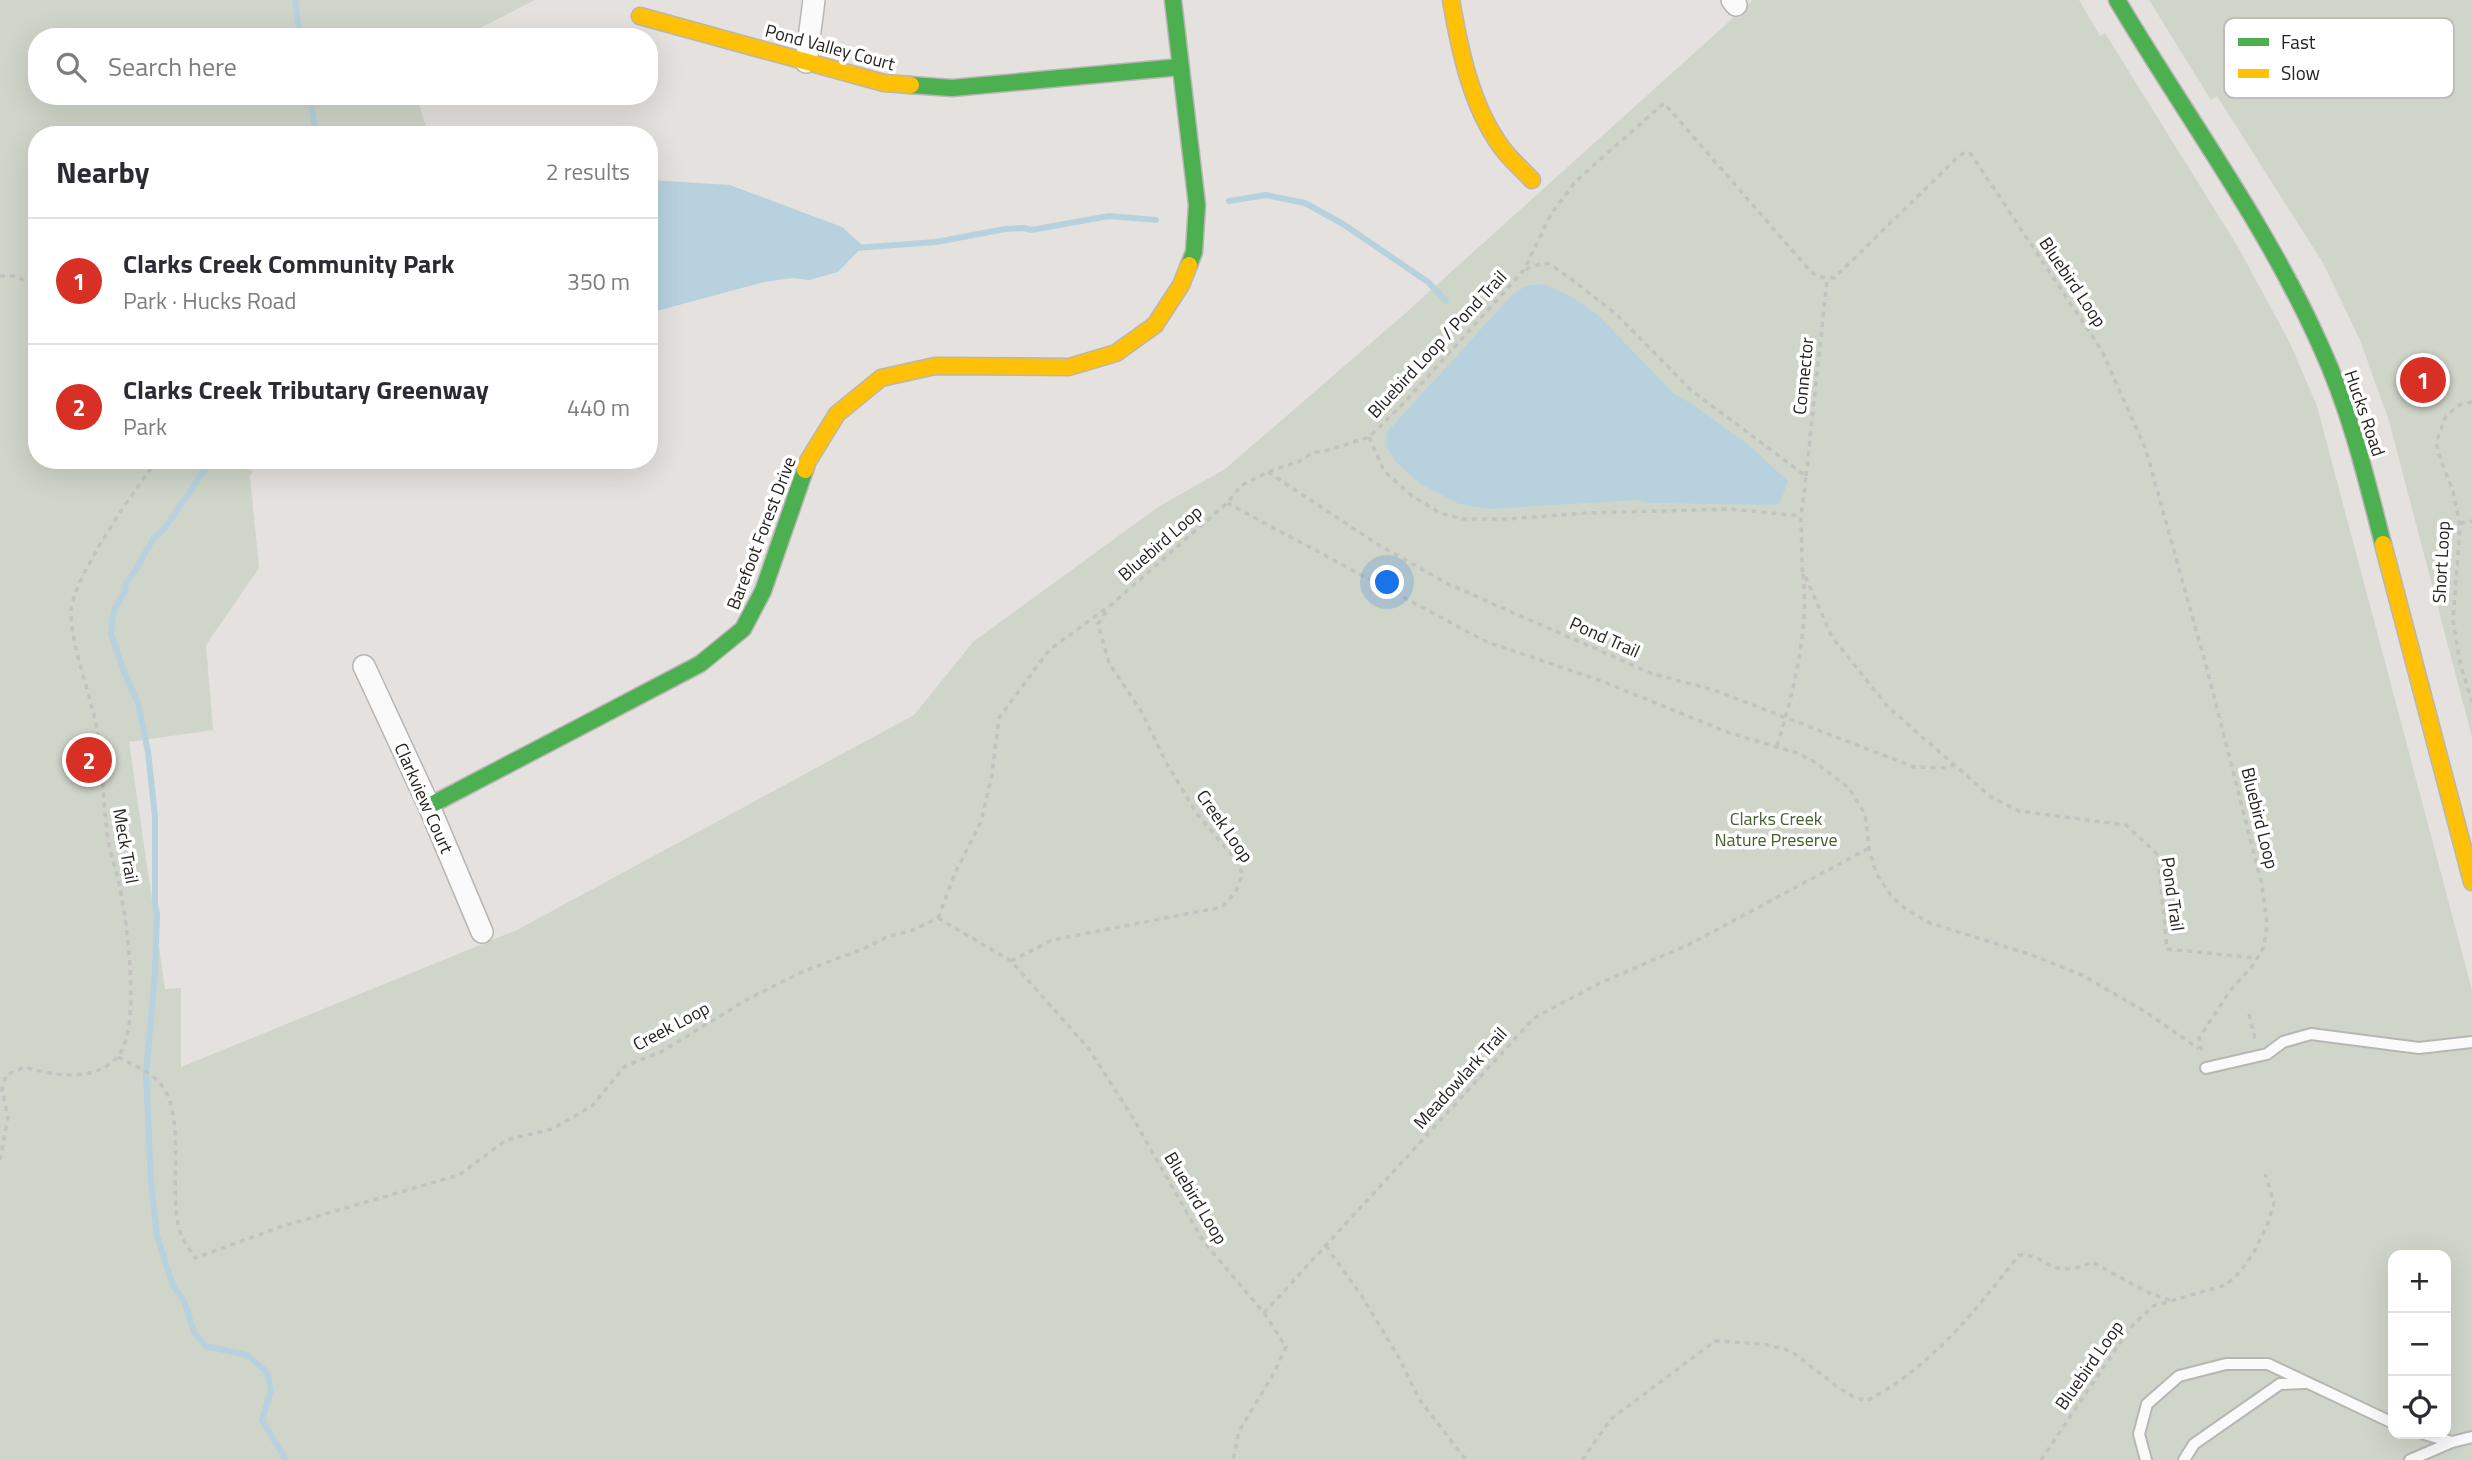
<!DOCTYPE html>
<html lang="en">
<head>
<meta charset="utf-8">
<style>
  body { margin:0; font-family:"Titillium Web",sans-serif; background:#f7f7f7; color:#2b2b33 }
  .controls { position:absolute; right:21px; bottom:21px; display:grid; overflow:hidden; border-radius:14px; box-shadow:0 7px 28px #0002 }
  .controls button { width:63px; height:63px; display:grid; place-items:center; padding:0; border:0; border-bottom:2px solid #e1e1e2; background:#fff; color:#2b2b33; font:35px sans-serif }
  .you { position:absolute; left:1388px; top:583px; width:24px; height:24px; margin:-18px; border:5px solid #fff; border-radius:50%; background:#1a73e8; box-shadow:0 0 0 10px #1a73e833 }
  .badge { display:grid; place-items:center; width:46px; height:46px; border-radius:50%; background:#d93025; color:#fff; font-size:23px; font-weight:700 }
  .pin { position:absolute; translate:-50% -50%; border:4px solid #fff; box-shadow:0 2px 7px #0006 }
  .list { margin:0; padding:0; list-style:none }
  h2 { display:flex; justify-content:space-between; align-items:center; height:91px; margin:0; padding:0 28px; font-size:30px }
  h2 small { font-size:23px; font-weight:400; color:#7c7c81 }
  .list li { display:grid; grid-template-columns:46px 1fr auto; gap:21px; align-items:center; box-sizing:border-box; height:126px; padding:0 28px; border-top:2px solid #e1e1e2 }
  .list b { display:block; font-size:26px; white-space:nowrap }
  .list p { margin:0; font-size:23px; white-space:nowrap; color:#7c7c81 }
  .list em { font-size:23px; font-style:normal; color:#7c7c81 }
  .icon { flex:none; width:38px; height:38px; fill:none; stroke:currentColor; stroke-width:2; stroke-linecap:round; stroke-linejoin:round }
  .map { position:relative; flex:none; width:2472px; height:1460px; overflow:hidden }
  .search { position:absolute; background:#fff; box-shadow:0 7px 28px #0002; left:28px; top:28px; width:630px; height:77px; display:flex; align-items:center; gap:18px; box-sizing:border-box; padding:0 24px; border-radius:28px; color:#7c7c81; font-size:26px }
  .panel { position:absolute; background:#fff; box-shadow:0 7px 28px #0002; left:28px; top:126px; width:630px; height:343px; border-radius:28px }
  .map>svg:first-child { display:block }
</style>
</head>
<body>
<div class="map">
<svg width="2472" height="1460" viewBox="0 0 2472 1460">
  <rect width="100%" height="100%" fill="#e4e1de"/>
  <g fill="#d0d5c9" fill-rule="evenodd">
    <path d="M 0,0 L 535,0 L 462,37 L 37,37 L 37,96 L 416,96 L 429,135 L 37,135 L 37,460 L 217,460 L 253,471 L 250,476 L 259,568 L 206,645 L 213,730 L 129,742 L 165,989 L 181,988 L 181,1067 L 517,930 L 914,715 L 973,642 L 1158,507 L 1225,469 L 1401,317 L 1753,0 L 2079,0 L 2100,36 L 2105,33 L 2238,247 L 2289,341 L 2317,406 L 2472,990 L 2472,1460 L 0,1460 ZM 2393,1255 L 2446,1255 L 2446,1434 L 2393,1434 Z"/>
    <polygon points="2149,0 2472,0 2472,737 2389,421 2360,340 2323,263 2217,96 2211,100"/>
  </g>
  <g fill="#b7d2de">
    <polygon points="649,180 730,185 842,227 863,246 838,272 809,280 793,278 764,282 649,313"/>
    <polygon points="1543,284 1569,295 1598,315 1674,394 1691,403 1750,446 1788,481 1780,503 1776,505 1651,503 1637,500 1489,509 1459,504 1419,483 1396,462 1386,445 1387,432 1513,294 1526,286"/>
  </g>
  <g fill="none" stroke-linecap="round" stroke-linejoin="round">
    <g stroke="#b7d2de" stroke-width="6">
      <polyline points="295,0 300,37"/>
      <polyline points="310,96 316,135"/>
      <polyline points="1229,201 1266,195 1305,203 1343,224 1428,282 1446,301"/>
      <polyline points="855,248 936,242 1005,229 1024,228 1031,230 1109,216 1156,220"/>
      <polyline points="215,460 206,468 164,529 153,539 135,571 126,583 125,591 114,610 111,634 124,672 138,703 148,752 155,817 155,904 157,914 155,973 146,1073 151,1183 157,1236 173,1286 184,1301 194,1332 205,1346 247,1355 267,1372 271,1390 262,1420 286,1460"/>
    </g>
    <defs>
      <g id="lane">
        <polyline points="2206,1068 2267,1054 2283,1042 2311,1034 2419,1048 2472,1042"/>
        <polyline points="2424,1434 2452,1442"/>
        <polyline points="2146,1460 2139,1434 2147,1404 2179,1376 2226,1364 2268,1364 2393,1423"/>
        <polyline points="2184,1460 2194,1444 2280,1384 2305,1383"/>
        <polyline points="2410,1460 2452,1442 2472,1437"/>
      </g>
      <g id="street">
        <polyline points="1732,0 1736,5"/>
        <polyline points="806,62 814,0"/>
        <polyline points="364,666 429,806 482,932"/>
      </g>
      <g id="fast">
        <polyline points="1173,0 1197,205 1194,252 1189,265"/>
        <path d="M 2117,0 C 2185,115 2267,225 2321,347 C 2350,410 2366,477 2383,544"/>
        <polyline points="911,85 952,88 1180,67"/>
        <polyline points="429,806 700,664 743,629 763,591 805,470"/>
      </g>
      <g id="slow">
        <path d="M 1451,0 C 1460,51 1471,106 1502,148 C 1511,160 1522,169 1532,180"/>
        <polyline points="640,16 884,83 911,85"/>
        <polyline points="805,470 808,461 837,414 881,378 935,366 1069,367 1116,353 1155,325 1181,285 1189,265"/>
        <polyline points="2383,544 2472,882"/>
      </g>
    </defs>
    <use href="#lane" stroke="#b8b6b4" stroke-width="14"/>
    <use href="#street" stroke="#b8b6b4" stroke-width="24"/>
    <use href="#fast" stroke="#b8b6b4" stroke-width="19"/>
    <use href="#slow" stroke="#b8b6b4" stroke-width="19"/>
    <g stroke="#c3c2c1" stroke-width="3.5" stroke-dasharray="5 5" stroke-linecap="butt">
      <polyline points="1526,269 1543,263 1550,264 1567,276 1615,313 1692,391 1806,476 1801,516 1802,569 1832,637 1888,707 1991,797 2019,811 2126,825 2158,855 2167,949 2257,958"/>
      <polyline points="0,276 16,276 37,289"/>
      <polyline points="2472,402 2459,405 2446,416 2437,440 2437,450 2453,491 2460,526 2453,621 2460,663 2472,702"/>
      <polyline points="1369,437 1384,471 1411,495 1440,513 1463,519 1507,519 1587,513 1730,509 1801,516"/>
      <polyline points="1268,472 1377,544 1448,584 1653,674 1714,690 1914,767 1946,768 1953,765"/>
      <polyline points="1806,476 1827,280"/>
      <polyline points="1227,503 1485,641 1604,682 1727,732 1797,753 1813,761 1849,788 1865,814 1869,848 1876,873 1892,897 1907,910 1930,923 2029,954 2082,975 2146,1012 2199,1049"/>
      <polyline points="2460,523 2472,521"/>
      <path d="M 1777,746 C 1794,689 1809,633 1803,573"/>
      <polyline points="938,918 956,871 981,822 992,774 999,718 1049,650 1112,604 1227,503 1242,485 1268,472 1300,461 1312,453 1328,450 1369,437 1404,403 1524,270 1551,214 1576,181 1664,103 1811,272 1819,277 1834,278 1959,156 1965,152 1971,154 2102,351 2146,450 2207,669 2262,885 2267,924 2264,947 2253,965 2230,991 2199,1038 2203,1056"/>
      <polyline points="938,918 1011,961 1089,1049 1133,1118 1203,1241 1264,1313 1286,1347 1273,1375 1239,1431 1233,1460"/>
      <polyline points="1011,961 1052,940 1222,907 1235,893 1243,874 1231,854 1197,814 1167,764 1141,711 1109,663 1098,624 1109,608"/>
      <polyline points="2249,1014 2256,1043"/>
      <path d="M 118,1057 C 131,1064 149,1071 159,1082 C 189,1115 166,1193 181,1235 C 184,1243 191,1251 195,1258 L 280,1227 L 459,1175 L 506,1140 L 552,1129 L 592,1106 L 625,1066 L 659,1053 L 748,999 L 802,972 L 865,948 L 889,936 L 911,931 L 938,918"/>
      <path d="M 0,1160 L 8,1117 L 2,1090 L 6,1075 L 25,1067 C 54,1076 97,1083 119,1055 C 141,1026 127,923 120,888 C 116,869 109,850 107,831 C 102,794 103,756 95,720 C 88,685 71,647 71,611 C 72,580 136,486 158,460"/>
      <polyline points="1326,1246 1363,1298 1398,1356 1419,1399 1466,1460"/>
      <polyline points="1264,1313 1534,1018 1600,983 1690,944 1869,848"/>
      <path d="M 1582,1460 L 1611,1419 L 1715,1341 L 1764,1344 L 1791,1351 L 1835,1385 L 1852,1396 L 1866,1401 C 1932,1367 1974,1312 2019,1255 C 2041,1255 2041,1264 2058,1268 C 2068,1271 2083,1266 2092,1262 L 2149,1293 L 2172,1301"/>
      <polyline points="2041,1460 2130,1328 2153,1306 2226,1285 2241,1271 2254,1252 2268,1223 2274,1203 2265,1174"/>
    </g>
    <use href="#lane" stroke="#fbfafa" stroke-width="10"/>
    <use href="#street" stroke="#fbfafa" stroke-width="21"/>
    <use href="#fast" stroke="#4caf50" stroke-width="16"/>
    <use href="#slow" stroke="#ffc107" stroke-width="16"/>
  </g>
  <g text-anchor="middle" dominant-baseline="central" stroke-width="7" stroke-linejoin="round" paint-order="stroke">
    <g font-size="18" fill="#252321" stroke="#fff">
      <text transform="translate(830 47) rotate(15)">Pond Valley Court</text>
      <text transform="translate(2073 282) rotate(56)">Bluebird Loop</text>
      <text transform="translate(1437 344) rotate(-47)">Bluebird Loop / Pond Trail</text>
      <text transform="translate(1803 376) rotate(-84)">Connector</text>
      <text transform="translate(2365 413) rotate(71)">Hucks Road</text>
      <text transform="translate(761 533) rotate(-69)">Barefoot Forest Drive</text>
      <text transform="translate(1160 543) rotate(-41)">Bluebird Loop</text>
      <text transform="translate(2441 562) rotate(-87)">Short Loop</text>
      <text transform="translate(1605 637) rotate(24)">Pond Trail</text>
      <text transform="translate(424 798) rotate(66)">Clarkview Court</text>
      <text transform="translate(2260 818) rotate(76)">Bluebird Loop</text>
      <text transform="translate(1225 826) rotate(55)">Creek Loop</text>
      <text transform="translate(126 846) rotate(80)">Meck Trail</text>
      <text transform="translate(2173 894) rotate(82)">Pond Trail</text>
      <text transform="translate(671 1026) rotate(-28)">Creek Loop</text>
      <text transform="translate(1460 1078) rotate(-48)">Meadowlark Trail</text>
      <text transform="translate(1196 1198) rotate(59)">Bluebird Loop</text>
      <text transform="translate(2089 1365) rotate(-55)">Bluebird Loop</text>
    </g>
    <g font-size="18" fill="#455f2e" stroke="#fff">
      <text x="1776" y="818">Clarks Creek<tspan x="1776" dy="21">Nature Preserve</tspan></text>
    </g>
  </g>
  <rect x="2224" y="18" width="230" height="80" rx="10" fill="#fff" stroke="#bebdbc" stroke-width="2"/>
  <rect x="2238" y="38" width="31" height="8" fill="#4caf50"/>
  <rect x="2238" y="69" width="31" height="9" fill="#ffc107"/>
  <g font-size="19" fill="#252321">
    <text x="2281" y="49">Fast</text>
    <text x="2281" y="80">Slow</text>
  </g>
</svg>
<div class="controls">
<button>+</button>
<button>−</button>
<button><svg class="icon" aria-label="locate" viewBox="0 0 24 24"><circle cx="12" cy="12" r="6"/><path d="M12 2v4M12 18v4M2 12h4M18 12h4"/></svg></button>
</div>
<div class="you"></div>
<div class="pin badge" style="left:2423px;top:380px">1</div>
<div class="pin badge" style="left:89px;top:760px">2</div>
<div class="search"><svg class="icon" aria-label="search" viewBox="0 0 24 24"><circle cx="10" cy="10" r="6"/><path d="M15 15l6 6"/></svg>Search here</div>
<section class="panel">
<h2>Nearby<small>2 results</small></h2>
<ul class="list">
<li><span class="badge">1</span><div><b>Clarks Creek Community Park</b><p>Park · Hucks Road</p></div><em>350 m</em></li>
<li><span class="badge">2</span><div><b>Clarks Creek Tributary Greenway</b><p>Park</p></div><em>440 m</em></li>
</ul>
</section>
</div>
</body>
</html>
